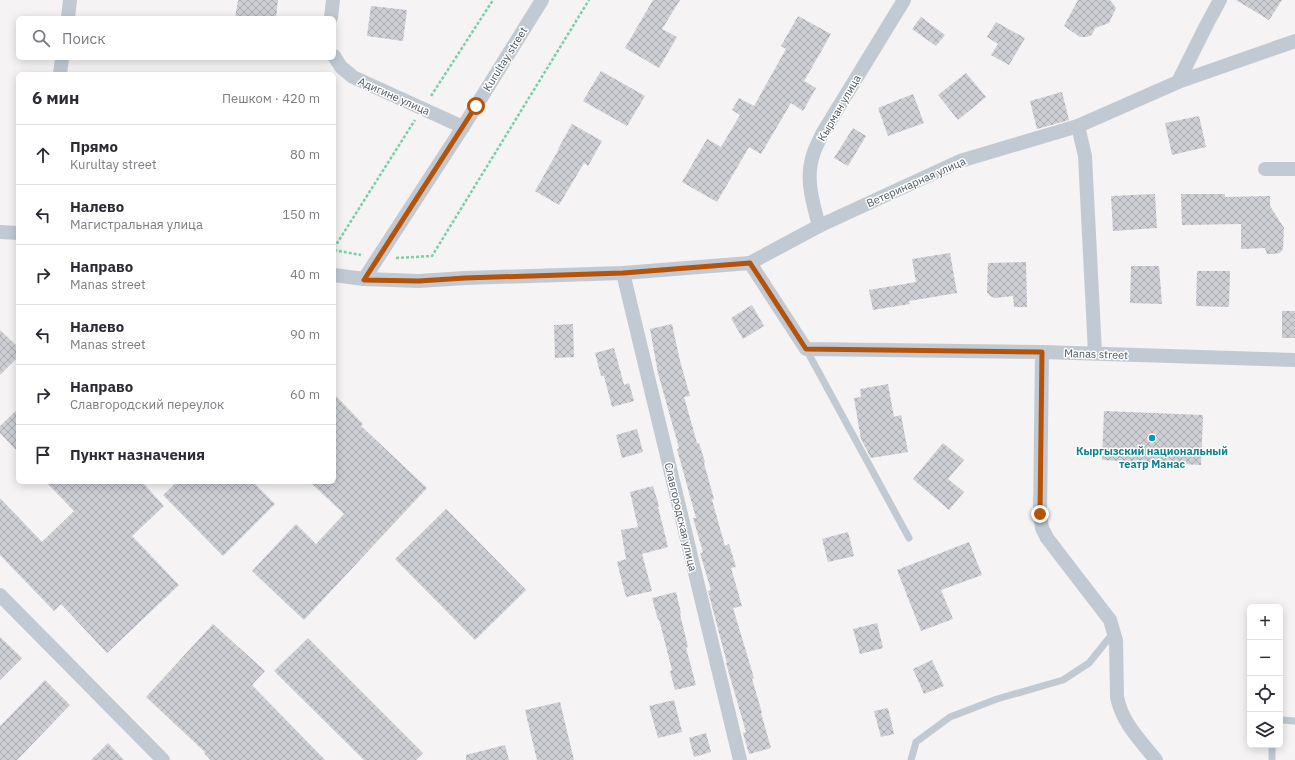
<!DOCTYPE html>
<html lang="ru">
<head>
<meta charset="utf-8">
<style>
  body { margin:0; font-family:"IBM Plex Sans",sans-serif; background:#f7f7f7; color:#2b2b33 }
  .controls { position:absolute; right:12px; bottom:12px; display:grid; overflow:hidden; border-radius:6px; box-shadow:0 2px 10px #0003 }
  .controls button { width:36px; height:36px; display:grid; place-items:center; padding:0; border:0; border-bottom:1px solid #e1e1e2; background:#fff; color:#2b2b33; font:20px sans-serif }
  .stop { position:absolute; width:12px; height:12px; margin:-9px; border:3px solid #b45309; border-radius:50%; background:#fff }
  .stop.end { background:#b45309; border-color:#fff; box-shadow:0 1px 4px #0008 }
  .list { margin:0; padding:0; list-style:none }
  h2 { display:flex; justify-content:space-between; align-items:center; height:52px; margin:0; padding:0 16px; font-size:17px }
  h2 small { font-size:13px; font-weight:400; color:#7c7c81 }
  .list li { display:grid; grid-template-columns:26px 1fr auto; gap:12px; align-items:center; box-sizing:border-box; height:60px; padding:0 16px; border-top:1px solid #e1e1e2 }
  .list b { display:block; font-size:15px; white-space:nowrap }
  .list p { margin:0; font-size:13px; white-space:nowrap; color:#7c7c81 }
  .list em { font-size:13px; font-style:normal; color:#7c7c81 }
  .icon { flex:none; width:22px; height:22px; fill:none; stroke:currentColor; stroke-width:2; stroke-linecap:round; stroke-linejoin:round }
  .map { position:relative; flex:none; width:1295px; height:760px; overflow:hidden }
  .search { position:absolute; background:#fff; box-shadow:0 2px 10px #0003; left:16px; top:16px; width:320px; height:44px; display:flex; align-items:center; gap:10px; box-sizing:border-box; padding:0 14px; border-radius:6px; color:#7c7c81; font-size:15px }
  .panel { position:absolute; background:#fff; box-shadow:0 2px 10px #0003; left:16px; top:72px; width:320px; height:412px; border-radius:6px }
  .map>svg:first-child { display:block }
</style>
</head>
<body>
<div class="map">
<svg width="1295" height="760" viewBox="0 0 1295 760">
  <defs>
    <pattern id="building-cross-hatch" width="8" height="8" patternUnits="userSpaceOnUse"><rect width="8" height="8" fill="#cdcfd5"/><path d="M0 0l8 8M0 8l8-8" fill="none" stroke="#a8abb0"/></pattern>
  </defs>
  <rect width="100%" height="100%" fill="#f5f3f3"/>
  <g fill="url(#building-cross-hatch)">
    <polygon points="238,0 278,0 276,18 235,18"/>
    <polygon points="653,0 680,0 662,29 677,37 659,68 625,48"/>
    <polygon points="1078,0 1110,0 1116,8 1109,23 1095,28 1092,35 1086,37 1080,37 1064,26"/>
    <polygon points="1236,0 1282,0 1269,20"/>
    <polygon points="371,6 407,10 403,41 367,36"/>
    <polygon points="798,16 831,34 804,81 816,88 803,111 791,103 761,154 749,147 717,202 682,182 707,139 721,147 740,115 732,110 739,98 754,106 786,49 781,46"/>
    <polygon points="921,17 945,35 936,46 912,29"/>
    <polygon points="996,22 1025,38 1009,65 991,55 998,44 987,37"/>
    <polygon points="601,71 645,96 627,126 583,101"/>
    <polygon points="966,73 986,97 958,120 938,95"/>
    <polygon points="1062,92 1069,120 1037,129 1030,101"/>
    <polygon points="913,94 924,123 888,136 878,108"/>
    <polygon points="1199,116 1206,147 1172,155 1165,123"/>
    <polygon points="572,124 602,141 588,166 584,163 559,205 535,191 559,149 558,149"/>
    <polygon points="853,128 866,136 848,166 834,158"/>
    <polygon points="1155,194 1157,228 1113,231 1111,196"/>
    <polygon points="1181,194 1225,194 1225,197 1270,196 1270,206 1284,228 1283,249 1280,253 1273,254 1267,254 1265,248 1241,249 1241,224 1182,225"/>
    <polygon points="950,253 957,293 909,301 910,304 873,310 869,290 916,282 912,259"/>
    <polygon points="1026,262 1027,307 1014,307 1013,296 995,298 990,296 987,292 988,263"/>
    <polygon points="1131,266 1159,266 1162,304 1130,303"/>
    <polygon points="1197,271 1230,271 1229,307 1196,306"/>
    <polygon points="752,305 764,326 743,339 731,318"/>
    <rect x="1282" y="311" width="13" height="27"/>
    <polygon points="573,324 574,357 555,358 554,325"/>
    <polygon points="672,324 680,361 690,396 684,397 697,443 699,443 705,462 704,463 714,499 712,500 725,546 729,544 736,567 731,568 742,606 733,608 754,678 752,679 762,713 761,713 771,748 749,754 743,733 746,732 726,663 727,663 708,591 711,590 700,553 703,552 693,518 696,518 677,449 679,448 658,373 650,329"/>
    <polygon points="0,330 18,347 18,357 0,375"/>
    <polygon points="614,348 624,385 629,383 634,401 612,407 604,376 601,376 595,353"/>
    <polygon points="888,384 894,417 901,415 908,452 871,458 861,439 854,398 861,397 860,389"/>
    <polygon points="334,394 363,424 361,426 427,488 304,620 252,571 296,524 316,544 344,514 310,482 334,482"/>
    <polygon points="18,409 18,452 0,433 0,426"/>
    <polygon points="1104,411 1203,415 1201,465 1102,460"/>
    <polygon points="637,429 643,452 622,458 616,435"/>
    <polygon points="943,443 964,460 948,479 964,492 949,510 913,479"/>
    <polygon points="46,482 142,482 164,506 132,536 179,585 107,653 61,604 54,611 0,555 0,498 42,542 74,511"/>
    <polygon points="177,482 253,482 275,504 223,556 163,495"/>
    <polygon points="653,486 659,506 658,507 668,547 642,554 652,591 626,597 617,562 626,559 621,530 638,527 630,492"/>
    <polygon points="446,509 526,590 475,640 395,559"/>
    <polygon points="848,532 854,556 828,562 822,539"/>
    <polygon points="969,542 982,575 941,590 953,619 921,631 897,570"/>
    <polygon points="676,592 681,613 680,614 688,647 686,648 696,685 675,690 670,671 672,670 659,619 658,620 652,598"/>
    <polygon points="877,623 883,648 860,654 853,629"/>
    <polygon points="213,624 265,671 252,685 325,760 210,760 204,753 205,752 146,697"/>
    <polygon points="0,637 22,658 0,680"/>
    <polygon points="308,638 423,753 416,760 364,760 274,671"/>
    <polygon points="932,660 944,686 924,694 913,669"/>
    <polygon points="45,680 70,705 17,760 0,760 0,726"/>
    <polygon points="674,700 682,732 658,738 649,706"/>
    <polygon points="560,702 574,760 537,760 525,710"/>
    <polygon points="888,708 894,734 881,737 874,711"/>
    <polygon points="706,733 711,752 694,757 689,738"/>
    <polygon points="108,743 124,760 91,760"/>
    <polygon points="505,745 509,760 466,760 466,755"/>
  </g>
  <g fill="none" stroke-linecap="round" stroke-linejoin="round">
    <g stroke="#7ad0a6" stroke-width="2.5" stroke-dasharray="3 2" stroke-linecap="butt">
      <polyline points="431,96 493,0"/>
      <polyline points="334,248 415,120"/>
      <polyline points="334,250 361,255"/>
      <polyline points="396,258 432,256 589,0"/>
    </g>
    <g stroke="#c1cad2" stroke-width="7">
      <polyline points="806,349 909,538"/>
      <polyline points="1280,722 1282,720 1295,721"/>
      <polyline points="911,760 916,742 950,717 997,699 1063,680 1089,663 1114,632"/>
      <polyline points="1272,760 1272,745"/>
    </g>
    <g stroke="#c1cad2" stroke-width="14">
      <polyline points="68,18 70,0"/>
      <polyline points="331,18 333,0"/>
      <polyline points="334,56 341,67 353,77 463,127"/>
      <polyline points="60,74 62,58"/>
      <polyline points="1178,82 1207,24 1220,0"/>
      <polyline points="1078,126 1085,156 1095,353"/>
      <polyline points="1265,169 1295,169"/>
      <path d="M 819,226 C 813,203 805,179 813,155 C 815,148 819,141 822,134 L 904,0"/>
      <polyline points="0,232 18,233"/>
      <polyline points="750,263 806,349 1042,352 1295,360"/>
      <polyline points="623,273 740,760"/>
      <polyline points="334,275 364,279 419,281 465,278 623,273 750,263 819,226 960,161 1078,126 1178,82 1295,41"/>
      <polyline points="364,279 463,127 542,0"/>
      <path d="M 1042,352 L 1040,514 L 1042,528 L 1047,538 L 1110,620 L 1116,640 L 1117,697 C 1122,723 1141,741 1156,760"/>
      <polyline points="0,595 163,760"/>
    </g>
  </g>
  <g fill="none" stroke-linecap="round" stroke-linejoin="round">
    <polyline stroke="#b45309" stroke-width="5" points="476,106 364,280 419,281 465,278 623,273 750,263 806,349 1042,352 1040,514"/>
  </g>
  <circle fill="#0f9aa8" stroke="#fff" stroke-width="1.5" cx="1152" cy="438" r="4"/>
  <g text-anchor="middle" dominant-baseline="central" stroke-width="3" stroke-linejoin="round" paint-order="stroke">
    <g font-size="11" fill="#4a5661" stroke="#fff">
      <text transform="translate(505 59) rotate(-58)">Kurultay street</text>
      <text transform="translate(394 96) rotate(24)">Адигине улица</text>
      <text transform="translate(839 108) rotate(-60)">Кырман улица</text>
      <text transform="translate(916 182) rotate(-24)">Ветеринарная улица</text>
      <text transform="translate(1096 354) rotate(2)">Manas street</text>
      <text transform="translate(681 517) rotate(77)">Славгородская улица</text>
    </g>
    <g font-size="11" font-weight="bold" fill="#0d838f" stroke="#fff">
      <text x="1152" y="451">Кыргызский национальный<tspan x="1152" dy="13">театр Манас</tspan></text>
    </g>
  </g>
</svg>
<div class="controls">
<button>+</button>
<button>−</button>
<button><svg class="icon" aria-label="locate" viewBox="0 0 24 24"><circle cx="12" cy="12" r="6"/><path d="M12 2v4M12 18v4M2 12h4M18 12h4"/></svg></button>
<button><svg class="icon" aria-label="layers" viewBox="0 0 24 24"><path d="M12 4l9 5-9 5-9-5zM3 14l9 5 9-5"/></svg></button>
</div>
<div class="stop" style="left:476px;top:106px"></div>
<div class="stop end" style="left:1040px;top:514px"></div>
<div class="search"><svg class="icon" aria-label="search" viewBox="0 0 24 24"><circle cx="10" cy="10" r="6"/><path d="M15 15l6 6"/></svg>Поиск</div>
<section class="panel">
<h2>6 мин<small>Пешком · 420 m</small></h2>
<ul class="list">
<li><svg class="icon" aria-label="ahead" viewBox="0 0 24 24"><path d="M12 20V5M6 11l6-6 6 6"/></svg><div><b>Прямо</b><p>Kurultay street</p></div><em>80 m</em></li>
<li><svg class="icon" aria-label="left" viewBox="0 0 24 24"><path d="M17 20v-9H6M10 6l-5 5 5 5"/></svg><div><b>Налево</b><p>Магистральная улица</p></div><em>150 m</em></li>
<li><svg class="icon" aria-label="right" viewBox="0 0 24 24"><path d="M7 20v-9h11M14 6l5 5-5 5"/></svg><div><b>Направо</b><p>Manas street</p></div><em>40 m</em></li>
<li><svg class="icon" aria-label="left" viewBox="0 0 24 24"><path d="M17 20v-9H6M10 6l-5 5 5 5"/></svg><div><b>Налево</b><p>Manas street</p></div><em>90 m</em></li>
<li><svg class="icon" aria-label="right" viewBox="0 0 24 24"><path d="M7 20v-9h11M14 6l5 5-5 5"/></svg><div><b>Направо</b><p>Славгородский переулок</p></div><em>60 m</em></li>
<li><svg class="icon" aria-label="arrive" viewBox="0 0 24 24"><path d="M6 21V4h12l-3 4 3 4H6"/></svg><div><b>Пункт назначения</b></div></li>
</ul>
</section>
</div>
</body>
</html>
